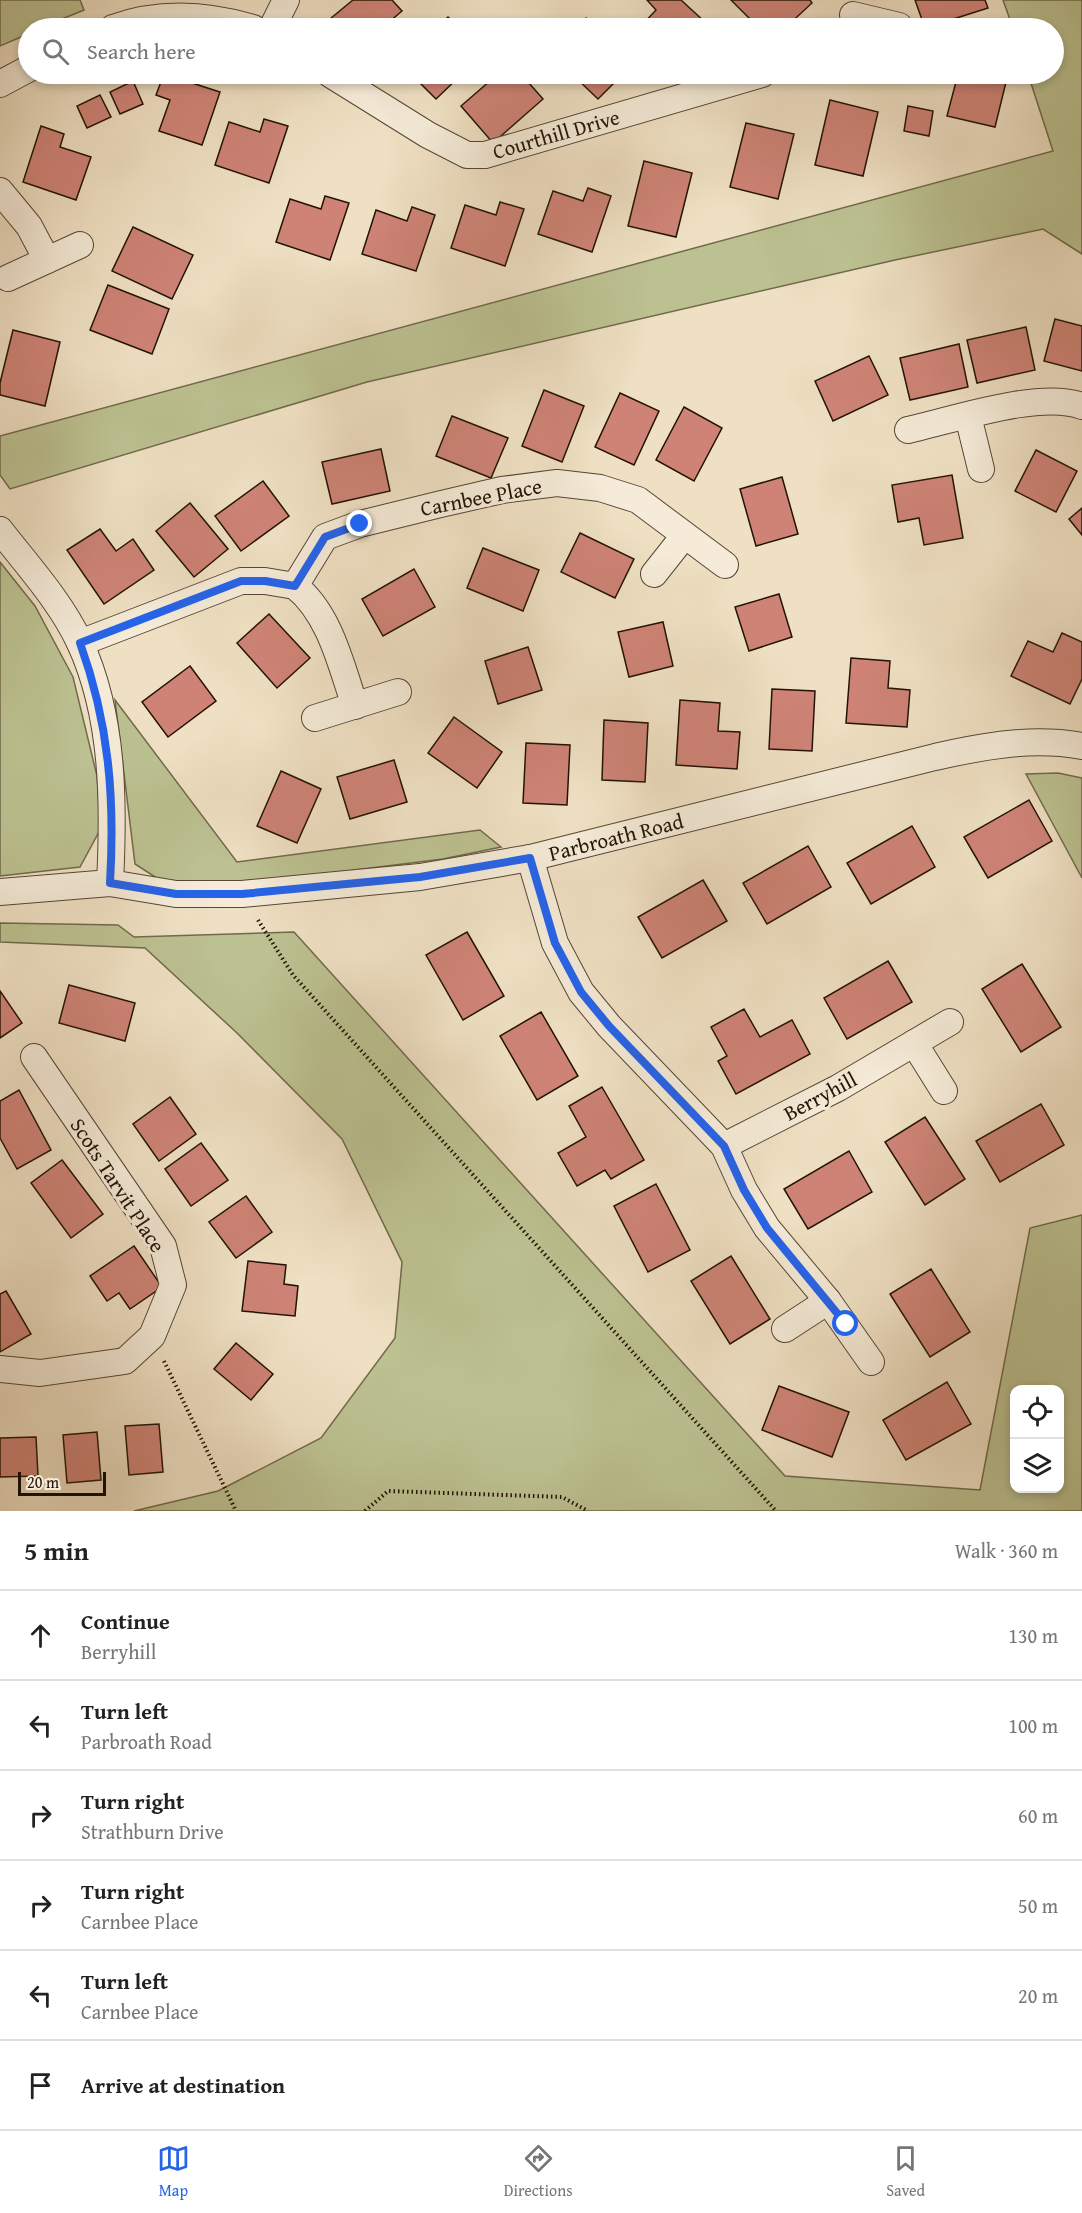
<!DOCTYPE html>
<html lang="en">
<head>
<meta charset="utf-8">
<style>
  body { margin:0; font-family:"Gentium Book Plus",serif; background:#f6f6f6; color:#222 }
  .controls { position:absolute; right:18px; bottom:18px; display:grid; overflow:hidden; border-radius:12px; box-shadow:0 3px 9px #0003 }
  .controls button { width:54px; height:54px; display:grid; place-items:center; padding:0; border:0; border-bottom:2px solid #e0e0e0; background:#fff; color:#222; font:30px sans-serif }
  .scale { position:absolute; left:18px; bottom:15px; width:88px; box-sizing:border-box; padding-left:6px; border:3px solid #231305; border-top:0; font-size:16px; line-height:21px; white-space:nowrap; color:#231305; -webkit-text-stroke:4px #f5ebd8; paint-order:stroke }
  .stop { position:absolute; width:18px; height:18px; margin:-14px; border:4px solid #2563eb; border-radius:50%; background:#fff }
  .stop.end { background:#2563eb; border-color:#fff; box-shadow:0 2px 6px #0008 }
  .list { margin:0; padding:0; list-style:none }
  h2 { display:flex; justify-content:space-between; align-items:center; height:78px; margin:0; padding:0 24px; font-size:26px }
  h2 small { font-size:20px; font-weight:400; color:#767676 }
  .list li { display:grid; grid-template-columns:39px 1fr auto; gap:18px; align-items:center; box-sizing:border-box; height:90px; padding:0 24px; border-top:2px solid #e0e0e0 }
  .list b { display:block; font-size:22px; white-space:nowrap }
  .list p { margin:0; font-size:20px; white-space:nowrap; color:#767676 }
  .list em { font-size:20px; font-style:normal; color:#767676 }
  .icon { flex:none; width:33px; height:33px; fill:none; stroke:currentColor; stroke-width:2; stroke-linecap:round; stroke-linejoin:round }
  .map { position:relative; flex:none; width:1082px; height:1511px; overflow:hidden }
  .search { position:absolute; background:#fff; box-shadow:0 3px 9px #0003; left:18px; right:18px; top:18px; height:66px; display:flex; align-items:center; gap:15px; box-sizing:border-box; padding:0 21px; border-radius:33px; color:#767676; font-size:22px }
  .sheet { height:618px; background:#fff }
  nav { display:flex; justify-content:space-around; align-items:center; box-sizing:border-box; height:84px; border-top:2px solid #e0e0e0; background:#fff; font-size:16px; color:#767676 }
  nav a { display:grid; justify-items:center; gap:3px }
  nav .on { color:#2563eb }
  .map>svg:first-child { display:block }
</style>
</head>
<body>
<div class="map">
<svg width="1082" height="1511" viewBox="0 0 1082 1511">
  <rect width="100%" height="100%" fill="#efe0c3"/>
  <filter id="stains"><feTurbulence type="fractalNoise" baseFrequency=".00333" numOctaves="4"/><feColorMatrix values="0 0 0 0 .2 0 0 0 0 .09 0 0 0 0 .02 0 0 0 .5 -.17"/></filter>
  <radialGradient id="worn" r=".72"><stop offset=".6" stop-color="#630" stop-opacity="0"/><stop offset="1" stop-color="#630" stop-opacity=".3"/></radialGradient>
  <g fill="#bcc191" stroke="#706a4b" stroke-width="1.5" fill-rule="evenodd">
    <polygon points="0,0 80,0 84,10 40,28 28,28 28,34 0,46"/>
    <polygon points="1003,0 1082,0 1082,254 1043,229 895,260 367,382 10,489 0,475 0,436 1053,151 1028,74 1054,74 1054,28 1013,28"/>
    <polygon points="0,562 35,606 73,677 97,776 101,828 80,867 0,876"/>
    <polygon points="115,700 237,862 480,830 501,847 443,859 298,877 169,886 135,864"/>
    <polygon points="1058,773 1082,778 1082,878 1026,774"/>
    <path d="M 0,923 L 118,925 L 134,937 L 294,932 L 785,1476 L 980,1490 L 1030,1228 L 1082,1215 L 1082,1511 L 134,1511 L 218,1491 L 321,1438 L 395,1338 L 402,1262 L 342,1139 L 237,1033 L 145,948 L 0,942 ZM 1014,1390 L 1060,1390 L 1060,1488 L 1014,1488 Z"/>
  </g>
  <g fill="#ce8376" stroke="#231305" stroke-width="1.5">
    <polygon points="353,0 392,0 402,11 382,28 329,28 325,23"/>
    <polygon points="647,0 681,0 706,23 701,28 639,28 656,10"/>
    <polygon points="731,0 810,0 812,3 785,28 759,28"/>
    <polygon points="915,0 985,0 988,8 925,28"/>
    <polygon points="448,17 459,28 437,28"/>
    <polygon points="586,18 597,28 575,28"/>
    <polygon points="164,74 220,92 202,145 159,131 170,100 156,95"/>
    <polygon points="411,74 462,74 436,99"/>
    <polygon points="498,74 521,74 543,99 493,143 461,106"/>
    <polygon points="572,74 623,74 598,99"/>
    <polygon points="958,74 1008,74 995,127 947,116"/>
    <polygon points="133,81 143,104 120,114 110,92"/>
    <polygon points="100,95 111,117 87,128 77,106"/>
    <polygon points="830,100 878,112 863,176 815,165"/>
    <polygon points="908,106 933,111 929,136 904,131"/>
    <polygon points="264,119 288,126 269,183 215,165 229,122 260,132"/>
    <polygon points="746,123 794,134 778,199 730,187"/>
    <polygon points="41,126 64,134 60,147 91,157 76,200 23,182"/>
    <polygon points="644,161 692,173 676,237 628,226"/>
    <polygon points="588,188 611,196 592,252 538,234 553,191 583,201"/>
    <polygon points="325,196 349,203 330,260 276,242 290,199 321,209"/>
    <polygon points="500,202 524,209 505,266 451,248 465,205 496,215"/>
    <polygon points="412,207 435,215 416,271 362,254 376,210 407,221"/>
    <polygon points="133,227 193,255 172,299 112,271"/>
    <polygon points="108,285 169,309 152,354 90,330"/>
    <polygon points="1055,319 1082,326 1082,371 1044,361"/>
    <polygon points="1026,327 1035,370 977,383 967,340"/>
    <polygon points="13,330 60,342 45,406 0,395 0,383"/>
    <polygon points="959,344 968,387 910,400 900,358"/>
    <polygon points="869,356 888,395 833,421 815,381"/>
    <polygon points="544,390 584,406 562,462 522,446"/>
    <polygon points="620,393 659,411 634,465 595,447"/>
    <polygon points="684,407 722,428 694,481 656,460"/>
    <polygon points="452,416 508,438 491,478 436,456"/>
    <polygon points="381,449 390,491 332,504 322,462"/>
    <polygon points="1036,450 1077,471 1056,512 1015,491"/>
    <polygon points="952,475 963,538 924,545 919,518 898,522 892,485"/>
    <polygon points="782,477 798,534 756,546 740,489"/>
    <polygon points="263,481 289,516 241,551 215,516"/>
    <polygon points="190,503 228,549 194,577 156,531"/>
    <polygon points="1082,508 1082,535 1069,519"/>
    <polygon points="100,529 116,551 133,539 154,570 104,604 67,550"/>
    <polygon points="580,533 634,559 615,598 561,572"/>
    <polygon points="483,548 539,570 523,611 467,588"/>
    <polygon points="414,569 435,607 383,636 362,599"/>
    <polygon points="779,594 792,637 749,651 735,607"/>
    <polygon points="269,614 310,658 277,688 237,643"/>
    <polygon points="663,622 673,666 629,677 618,632"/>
    <polygon points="1062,633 1082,642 1082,679 1070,704 1011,676 1028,641 1053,652"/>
    <polygon points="528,647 542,690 498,704 485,661"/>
    <polygon points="851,658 890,661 888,688 910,690 907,727 846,723"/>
    <polygon points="190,666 216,701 168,737 142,702"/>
    <polygon points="772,689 815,691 812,751 769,749"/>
    <polygon points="680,700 720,703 718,731 740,732 737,769 676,765"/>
    <polygon points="454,717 502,752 477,788 428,753"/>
    <polygon points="604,720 648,723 645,782 602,780"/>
    <polygon points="526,743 570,745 567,805 523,803"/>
    <polygon points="394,760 407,802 350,819 337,777"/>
    <polygon points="281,771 321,789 297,843 257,826"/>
    <polygon points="1029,800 1052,841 988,878 964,837"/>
    <polygon points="912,826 935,867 871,904 847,863"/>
    <polygon points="808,846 831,887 767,924 743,883"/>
    <polygon points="703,880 727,921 662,958 638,917"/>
    <polygon points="467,932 504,996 463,1020 426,955"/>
    <polygon points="888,961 912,1002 847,1039 824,998"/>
    <polygon points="1022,964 1061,1027 1021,1052 982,989"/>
    <polygon points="69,985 135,1003 125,1041 59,1023"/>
    <polygon points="0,991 22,1023 0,1038"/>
    <polygon points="744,1009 760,1037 792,1020 810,1054 736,1094 718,1061 727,1056 711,1027"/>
    <polygon points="541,1012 578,1076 537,1100 500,1036"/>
    <polygon points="602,1087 644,1160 611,1179 605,1170 577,1186 558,1153 586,1137 569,1106"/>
    <polygon points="19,1090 51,1150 17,1169 0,1138 0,1101"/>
    <polygon points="170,1097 196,1134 159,1161 133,1124"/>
    <polygon points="1041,1104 1064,1145 1000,1182 976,1141"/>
    <polygon points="925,1117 965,1179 925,1205 885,1142"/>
    <polygon points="201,1143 228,1180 191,1206 165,1169"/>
    <polygon points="849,1151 872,1192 808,1229 784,1189"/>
    <polygon points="62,1160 103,1214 71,1238 31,1183"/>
    <polygon points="656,1184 690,1250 648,1272 614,1206"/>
    <polygon points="246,1196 272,1232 236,1258 209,1222"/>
    <polygon points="134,1246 162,1287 130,1309 119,1293 107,1301 90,1276"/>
    <polygon points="731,1256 770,1319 730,1344 691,1281"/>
    <polygon points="248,1261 286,1265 284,1284 298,1286 295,1316 242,1311"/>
    <polygon points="931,1269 970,1332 930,1357 890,1294"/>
    <polygon points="6,1291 31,1334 0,1352 0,1294"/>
    <polygon points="236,1343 273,1374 251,1400 214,1369"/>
    <polygon points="947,1382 971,1424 906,1460 883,1420"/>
    <polygon points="779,1386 849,1412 832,1457 762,1430"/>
    <polygon points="159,1424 163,1472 129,1475 125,1426"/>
    <polygon points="97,1432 101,1480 67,1483 63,1435"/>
    <polygon points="36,1437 38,1476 0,1477 0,1438"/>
  </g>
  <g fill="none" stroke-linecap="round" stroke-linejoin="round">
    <defs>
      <g id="minor">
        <polyline points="853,15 899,26"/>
        <path d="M 113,28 C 160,11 206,14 253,28"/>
        <polyline points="272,28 286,0"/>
        <polyline points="330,74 428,135 467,155 485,155 762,74"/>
        <polyline points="0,84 28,69"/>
        <polyline points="0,191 29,226 47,260"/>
        <polyline points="8,278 80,245"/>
        <polyline points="968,416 981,469"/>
        <path d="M 908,430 C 953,420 1040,390 1082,406"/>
        <path d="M 0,530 C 28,566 61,602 80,643 C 114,717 114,804 110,883"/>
        <polyline points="654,574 684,536"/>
        <path d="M 295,586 C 330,614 341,665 355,706"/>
        <polyline points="80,643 241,581 265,581 295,586 325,537 360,524 441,504 502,490 557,483 600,488 638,500 725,565"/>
        <polyline points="315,718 398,692"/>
        <polyline points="530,858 555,943 581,992 609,1026 724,1146 744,1190 767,1228 828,1301 871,1362"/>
        <path d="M 0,892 L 110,883 L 176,894 L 242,894 L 420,877 L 530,858 L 935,757 C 984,746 1032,737 1082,746"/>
        <polyline points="914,1043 944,1091"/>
        <polyline points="724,1146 838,1088 950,1022"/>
        <polyline points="785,1329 828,1301"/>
        <polyline points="0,1369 40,1373 125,1361 152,1336 173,1285 163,1246 34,1057"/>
      </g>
    </defs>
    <use href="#minor" stroke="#564634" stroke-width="28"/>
    <g stroke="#231305" stroke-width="4" stroke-dasharray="1.5 3" stroke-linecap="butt">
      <polyline points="258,920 293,975 776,1511"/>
      <polyline points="164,1361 236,1511"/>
      <polyline points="365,1511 388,1491 562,1497 588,1511"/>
    </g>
    <use href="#minor" stroke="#f5ebd8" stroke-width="26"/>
  </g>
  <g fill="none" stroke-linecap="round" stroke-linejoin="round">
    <path stroke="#2563eb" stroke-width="8" d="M 360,524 L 325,537 L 295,586 L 265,581 L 241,581 L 80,643 C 109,723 115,798 110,883 L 176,894 L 242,894 L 420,877 L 530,858 L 555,943 L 581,992 L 609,1026 L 724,1146 L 744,1190 L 767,1228 L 846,1324"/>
  </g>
  <g text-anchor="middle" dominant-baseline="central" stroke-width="6" stroke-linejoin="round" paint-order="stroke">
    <g font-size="21" fill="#231305" stroke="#f5ebd8">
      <text transform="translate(556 134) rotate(-16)">Courthill Drive</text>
      <text transform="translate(481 497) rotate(-11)">Carnbee Place</text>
      <text transform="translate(616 837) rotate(-14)">Parbroath Road</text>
      <text transform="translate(820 1096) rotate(-28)">Berryhill</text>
      <text transform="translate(118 1185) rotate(57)">Scots Tarvit Place</text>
    </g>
  </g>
  <rect width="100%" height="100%" filter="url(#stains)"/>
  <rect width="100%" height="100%" fill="url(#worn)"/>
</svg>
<div class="controls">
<button><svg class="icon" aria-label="locate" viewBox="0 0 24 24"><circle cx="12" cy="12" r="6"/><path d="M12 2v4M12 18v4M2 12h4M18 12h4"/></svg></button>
<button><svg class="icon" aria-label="layers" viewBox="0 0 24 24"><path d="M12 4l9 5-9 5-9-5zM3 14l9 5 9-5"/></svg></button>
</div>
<div class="scale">20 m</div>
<div class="stop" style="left:846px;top:1324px"></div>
<div class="stop end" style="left:360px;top:524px"></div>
<div class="search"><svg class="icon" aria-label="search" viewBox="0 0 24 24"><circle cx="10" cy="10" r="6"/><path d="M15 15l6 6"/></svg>Search here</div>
</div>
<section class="sheet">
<h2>5 min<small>Walk · 360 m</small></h2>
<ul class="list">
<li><svg class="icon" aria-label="ahead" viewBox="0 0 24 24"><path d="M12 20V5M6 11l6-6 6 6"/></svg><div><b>Continue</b><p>Berryhill</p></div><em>130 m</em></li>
<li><svg class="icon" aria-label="left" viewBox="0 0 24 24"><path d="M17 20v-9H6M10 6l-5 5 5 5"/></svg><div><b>Turn left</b><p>Parbroath Road</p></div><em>100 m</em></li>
<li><svg class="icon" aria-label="right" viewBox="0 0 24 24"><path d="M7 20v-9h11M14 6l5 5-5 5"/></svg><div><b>Turn right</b><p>Strathburn Drive</p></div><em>60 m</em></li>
<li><svg class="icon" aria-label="right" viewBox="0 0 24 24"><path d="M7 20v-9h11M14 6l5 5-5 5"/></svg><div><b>Turn right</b><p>Carnbee Place</p></div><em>50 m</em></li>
<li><svg class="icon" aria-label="left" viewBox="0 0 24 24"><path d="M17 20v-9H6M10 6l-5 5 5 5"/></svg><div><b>Turn left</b><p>Carnbee Place</p></div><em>20 m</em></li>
<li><svg class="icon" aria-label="arrive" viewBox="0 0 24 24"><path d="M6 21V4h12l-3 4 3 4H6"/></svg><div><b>Arrive at destination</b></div></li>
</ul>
</section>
<nav>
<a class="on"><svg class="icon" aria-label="map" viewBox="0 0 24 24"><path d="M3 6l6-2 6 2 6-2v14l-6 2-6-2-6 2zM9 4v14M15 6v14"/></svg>Map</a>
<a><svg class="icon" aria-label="directions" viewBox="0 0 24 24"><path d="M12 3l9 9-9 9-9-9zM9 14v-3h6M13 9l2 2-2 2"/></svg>Directions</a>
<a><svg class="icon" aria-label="saved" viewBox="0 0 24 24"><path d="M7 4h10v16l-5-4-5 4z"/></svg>Saved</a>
</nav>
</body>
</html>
